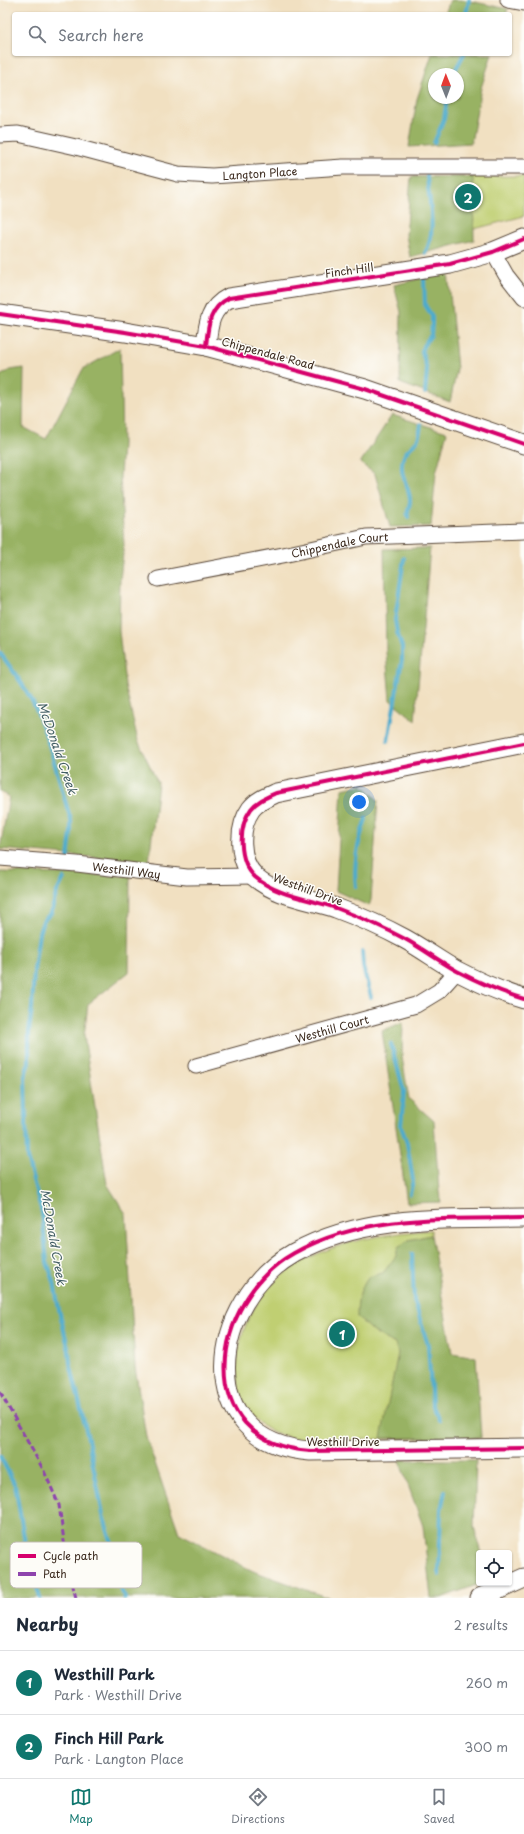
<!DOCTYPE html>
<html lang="en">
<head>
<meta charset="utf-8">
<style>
  body { margin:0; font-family:"Playpen Sans",sans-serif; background:#f6f6f7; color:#1f2937 }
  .controls { position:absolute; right:12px; bottom:12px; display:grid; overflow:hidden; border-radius:4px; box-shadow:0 1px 3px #0004 }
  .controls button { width:36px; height:36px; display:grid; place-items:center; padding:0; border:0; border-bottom:1px solid #e0e1e3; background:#fff; color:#1f2937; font:20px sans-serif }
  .compass { position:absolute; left:428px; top:68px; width:36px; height:36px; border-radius:50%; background:#fff; box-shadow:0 1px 3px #0004; rotate:359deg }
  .you { position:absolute; left:359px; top:802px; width:14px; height:14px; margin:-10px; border:3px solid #fff; border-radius:50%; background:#1a73e8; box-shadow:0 0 0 6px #1a73e833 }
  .badge { display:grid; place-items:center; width:26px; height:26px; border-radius:50%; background:#0f766e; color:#fff; font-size:13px; font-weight:700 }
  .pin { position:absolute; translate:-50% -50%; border:2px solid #fff; box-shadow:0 1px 4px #0006 }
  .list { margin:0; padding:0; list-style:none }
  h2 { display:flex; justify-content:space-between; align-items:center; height:52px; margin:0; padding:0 16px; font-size:17px }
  h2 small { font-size:13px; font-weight:400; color:#747a83 }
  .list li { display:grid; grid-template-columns:26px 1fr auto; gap:12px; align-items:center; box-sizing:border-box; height:64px; padding:0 16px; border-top:1px solid #e0e1e3 }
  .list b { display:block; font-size:15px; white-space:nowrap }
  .list p { margin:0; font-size:13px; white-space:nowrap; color:#747a83 }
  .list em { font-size:13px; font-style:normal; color:#747a83 }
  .icon { flex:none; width:22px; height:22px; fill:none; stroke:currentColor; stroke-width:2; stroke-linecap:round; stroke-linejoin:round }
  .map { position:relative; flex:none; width:524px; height:1598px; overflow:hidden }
  .search { position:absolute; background:#fff; box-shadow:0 1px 3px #0004; left:12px; right:12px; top:12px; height:44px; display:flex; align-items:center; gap:10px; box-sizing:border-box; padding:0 14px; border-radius:4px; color:#747a83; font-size:15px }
  .sheet { height:180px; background:#fff }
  nav { display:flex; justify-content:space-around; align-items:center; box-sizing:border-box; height:56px; border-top:1px solid #e0e1e3; background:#fff; font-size:11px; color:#747a83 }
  nav a { display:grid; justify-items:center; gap:2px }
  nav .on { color:#0f766e }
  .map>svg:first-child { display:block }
</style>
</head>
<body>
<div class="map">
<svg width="524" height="1598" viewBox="0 0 524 1598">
  <rect width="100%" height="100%" fill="#fdfcf7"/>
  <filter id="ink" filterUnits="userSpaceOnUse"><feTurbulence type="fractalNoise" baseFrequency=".025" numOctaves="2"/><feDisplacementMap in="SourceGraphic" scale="8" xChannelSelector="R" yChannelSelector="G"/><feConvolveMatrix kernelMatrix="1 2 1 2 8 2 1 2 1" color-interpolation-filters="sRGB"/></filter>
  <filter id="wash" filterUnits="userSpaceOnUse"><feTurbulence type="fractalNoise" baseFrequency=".012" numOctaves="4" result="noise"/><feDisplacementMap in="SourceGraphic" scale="16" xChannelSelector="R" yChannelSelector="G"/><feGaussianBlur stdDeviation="0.9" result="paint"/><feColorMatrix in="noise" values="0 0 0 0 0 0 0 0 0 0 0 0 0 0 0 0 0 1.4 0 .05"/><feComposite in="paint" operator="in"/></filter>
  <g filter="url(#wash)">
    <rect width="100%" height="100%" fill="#f1e0c1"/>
    <g fill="#c0cf72" stroke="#7e7c48">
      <polygon points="524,176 524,216 413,245 411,177"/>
      <path d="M 431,1230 L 431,1235 L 409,1240 L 443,1340 L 481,1438 L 305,1440 C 208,1430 226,1317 286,1272 C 327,1242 382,1234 431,1230 Z"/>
    </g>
    <g fill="#98b264" stroke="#6a6e41" fill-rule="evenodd">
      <polygon points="450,0 465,0 508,9 506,14 445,14"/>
      <path d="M 432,54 L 492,54 L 481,88 L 471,143 L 409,147 L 417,99 ZM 434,74 L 458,74 L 458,98 L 434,98 Z"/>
      <polygon points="411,177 473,177 474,240 410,257 406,235"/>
      <polygon points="448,272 457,369 450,402 400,383 401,312 394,285"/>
      <polygon points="120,348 122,444 120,477 124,545 120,580 119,631 125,685 138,741 158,783 149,862 0,849 9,797 0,792 0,376 10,370 24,368 23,427 46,439 83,369"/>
      <polygon points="392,415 447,432 436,473 431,526 390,527 375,474 360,463"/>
      <polygon points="430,548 415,720 390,700 386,652 384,549"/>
      <polygon points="362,785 378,800 371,900 369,906 336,891 342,789"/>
      <polygon points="0,872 130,876 129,972 88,1004 84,1036 107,1184 126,1214 135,1367 146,1437 179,1533 253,1571 329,1598 0,1598"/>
      <polygon points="403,1022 402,1057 409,1099 434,1121 439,1192 441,1202 407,1203 382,1031"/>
      <path d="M 431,1235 L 452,1353 L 476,1357 L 481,1438 L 381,1438 L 398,1353 L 395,1344 L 372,1331 L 357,1317 C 357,1301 359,1290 368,1277 L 383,1273 L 396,1256 L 398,1247 L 409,1240 Z"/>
      <polygon points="399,1460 476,1460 474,1527 482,1553 479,1553 479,1583 482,1583 441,1598 431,1598 423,1526"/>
    </g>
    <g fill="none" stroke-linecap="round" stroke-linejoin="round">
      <g stroke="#4dabcc" stroke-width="4">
        <polyline points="466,14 469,0"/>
        <polyline points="453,74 464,54"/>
        <polyline points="434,143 444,119 447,98"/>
        <path d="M 425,253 C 438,231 428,199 427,175"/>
        <polyline points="424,278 425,305 432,316 432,324 431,335 423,346 422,352 427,370 425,393"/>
        <path d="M 408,517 C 406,510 411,506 410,499 C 409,485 397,473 404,456 C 406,450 412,447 416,442 C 420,437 420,430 421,424"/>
        <path d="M 0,653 C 13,671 26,687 35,707 C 51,743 59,783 71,820 L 71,833 L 68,858"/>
        <polyline points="388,741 402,660 402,647 397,632 395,620 404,558"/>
        <polyline points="64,878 56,894 51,913 43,921 39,933 34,970 32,1007 29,1031 29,1062 25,1076 27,1158 42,1213 47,1262 54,1282 59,1310 69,1351 70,1363 87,1434 103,1515 112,1544 112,1572 125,1598"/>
        <path d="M 356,887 C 353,864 358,841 366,819"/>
        <polyline points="362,952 363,967 371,997"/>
        <polyline points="391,1044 404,1091 401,1126 407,1143 413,1180 410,1194"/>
        <polyline points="412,1254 414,1300 428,1345 432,1404 439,1420"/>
        <polyline points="0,1456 15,1485 27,1554 40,1598"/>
        <polyline points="439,1575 441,1510 445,1491"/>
      </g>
    </g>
  </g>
  <g filter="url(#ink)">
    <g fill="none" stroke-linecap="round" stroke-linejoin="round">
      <defs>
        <g id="minor">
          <polyline points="508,0 524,3"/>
          <path id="s1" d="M 0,135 L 18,134 L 76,147 L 178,174 L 212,176 L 343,167 L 524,167"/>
          <polyline points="493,252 506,275 524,298"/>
          <path id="s2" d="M 158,579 L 283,555 L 366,537 L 524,531"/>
          <path id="s3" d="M 0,858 L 77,864 L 187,877 L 254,876"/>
          <path id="s4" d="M 196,1066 L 416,1005 L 439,991 L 457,971"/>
        </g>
        <g id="tertiary">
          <polyline points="0,314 125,332 206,346 365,389 524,444"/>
          <path d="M 206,346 C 208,326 209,308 229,298 L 450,264 L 493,252 L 524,239"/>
          <path d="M 524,743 L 276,793 C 267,797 257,801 251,809 C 238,827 238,861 255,877 C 277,896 310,899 336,908 C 360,917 383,927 405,939 C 423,949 439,961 457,971 C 478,982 501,992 524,999"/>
          <path d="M 524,1218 C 446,1219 364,1214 294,1253 C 210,1300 190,1442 310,1451 L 524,1448"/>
          <polyline points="480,1598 524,1578"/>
        </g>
      </defs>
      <use href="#minor" stroke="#564536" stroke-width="17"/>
      <use href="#tertiary" stroke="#564536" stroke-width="21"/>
      <use href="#minor" stroke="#fff" stroke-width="15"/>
      <use href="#tertiary" stroke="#fff" stroke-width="19"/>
      <polyline stroke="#8e44ad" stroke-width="3" stroke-dasharray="6 3" stroke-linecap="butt" points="0,1392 44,1471 59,1505 67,1563 76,1598"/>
      <defs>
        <g id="cycleway">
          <polyline points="0,314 125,332 206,346 365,389 524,444"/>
          <path d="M 206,346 C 208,326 209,308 229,298 L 450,264 L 493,252 L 524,239"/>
          <path d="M 524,743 L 276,793 C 267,797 257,801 251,809 C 238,827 238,861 255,877 C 277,896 310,899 336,908 C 360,917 383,927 405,939 C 423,949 439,961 457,971 C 478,982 501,992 524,999"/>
          <path d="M 524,1218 C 446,1219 364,1214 294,1253 C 210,1300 190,1442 310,1451 L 524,1448"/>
        </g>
      </defs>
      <use href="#cycleway" stroke="#fdfcf7" stroke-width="6"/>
      <use href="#cycleway" stroke="#d6006c" stroke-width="4"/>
    </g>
  </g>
  <g text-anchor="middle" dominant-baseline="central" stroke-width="3" stroke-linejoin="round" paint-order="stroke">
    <g font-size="11" fill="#3b2a1e" stroke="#fdfcf7">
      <text stroke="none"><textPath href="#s1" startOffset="265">Langton Place</textPath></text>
      <text transform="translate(349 270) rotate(-8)">Finch Hill</text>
      <text transform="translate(268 353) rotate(15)">Chippendale Road</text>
      <text stroke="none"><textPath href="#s2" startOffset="185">Chippendale Court</textPath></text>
      <text stroke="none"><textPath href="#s3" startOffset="127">Westhill Way</textPath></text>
      <text transform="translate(308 889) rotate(20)">Westhill Drive</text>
      <text stroke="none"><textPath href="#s4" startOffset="141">Westhill Court</textPath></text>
      <text x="343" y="1441">Westhill Drive</text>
    </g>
    <g font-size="12" font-style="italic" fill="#425e64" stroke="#fdfcf7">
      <text transform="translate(58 748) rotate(71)">McDonald Creek</text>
      <text transform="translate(54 1237) rotate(80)">McDonald Creek</text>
    </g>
  </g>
  <rect x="10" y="1542" width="132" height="46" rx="6" fill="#fdfcf7" stroke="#c3bdb6" stroke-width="1"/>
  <rect x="18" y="1554" width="18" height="4" fill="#d6006c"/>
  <rect x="18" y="1572" width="18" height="4" fill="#8e44ad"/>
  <g font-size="11" fill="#3b2a1e">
    <text x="43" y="1560">Cycle path</text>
    <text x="43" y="1578">Path</text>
  </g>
</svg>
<div class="controls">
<button><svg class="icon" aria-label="locate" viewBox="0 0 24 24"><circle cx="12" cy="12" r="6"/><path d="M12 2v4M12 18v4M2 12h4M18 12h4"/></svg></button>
</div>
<svg class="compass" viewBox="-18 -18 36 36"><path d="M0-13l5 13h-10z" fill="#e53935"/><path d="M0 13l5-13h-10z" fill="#747a83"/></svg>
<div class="you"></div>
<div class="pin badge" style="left:342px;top:1334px">1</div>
<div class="pin badge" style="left:468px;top:197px">2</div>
<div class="search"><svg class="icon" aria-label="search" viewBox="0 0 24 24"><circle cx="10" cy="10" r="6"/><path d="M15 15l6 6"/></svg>Search here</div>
</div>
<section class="sheet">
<h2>Nearby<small>2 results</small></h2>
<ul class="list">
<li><span class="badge">1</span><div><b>Westhill Park</b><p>Park · Westhill Drive</p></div><em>260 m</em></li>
<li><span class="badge">2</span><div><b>Finch Hill Park</b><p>Park · Langton Place</p></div><em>300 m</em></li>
</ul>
</section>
<nav>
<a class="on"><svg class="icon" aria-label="map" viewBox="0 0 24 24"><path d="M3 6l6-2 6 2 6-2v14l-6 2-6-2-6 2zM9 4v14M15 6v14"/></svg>Map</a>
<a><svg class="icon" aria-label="directions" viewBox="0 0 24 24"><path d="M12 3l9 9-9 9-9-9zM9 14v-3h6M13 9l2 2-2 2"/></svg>Directions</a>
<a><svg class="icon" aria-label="saved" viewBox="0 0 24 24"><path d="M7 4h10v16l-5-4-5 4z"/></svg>Saved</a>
</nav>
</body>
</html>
